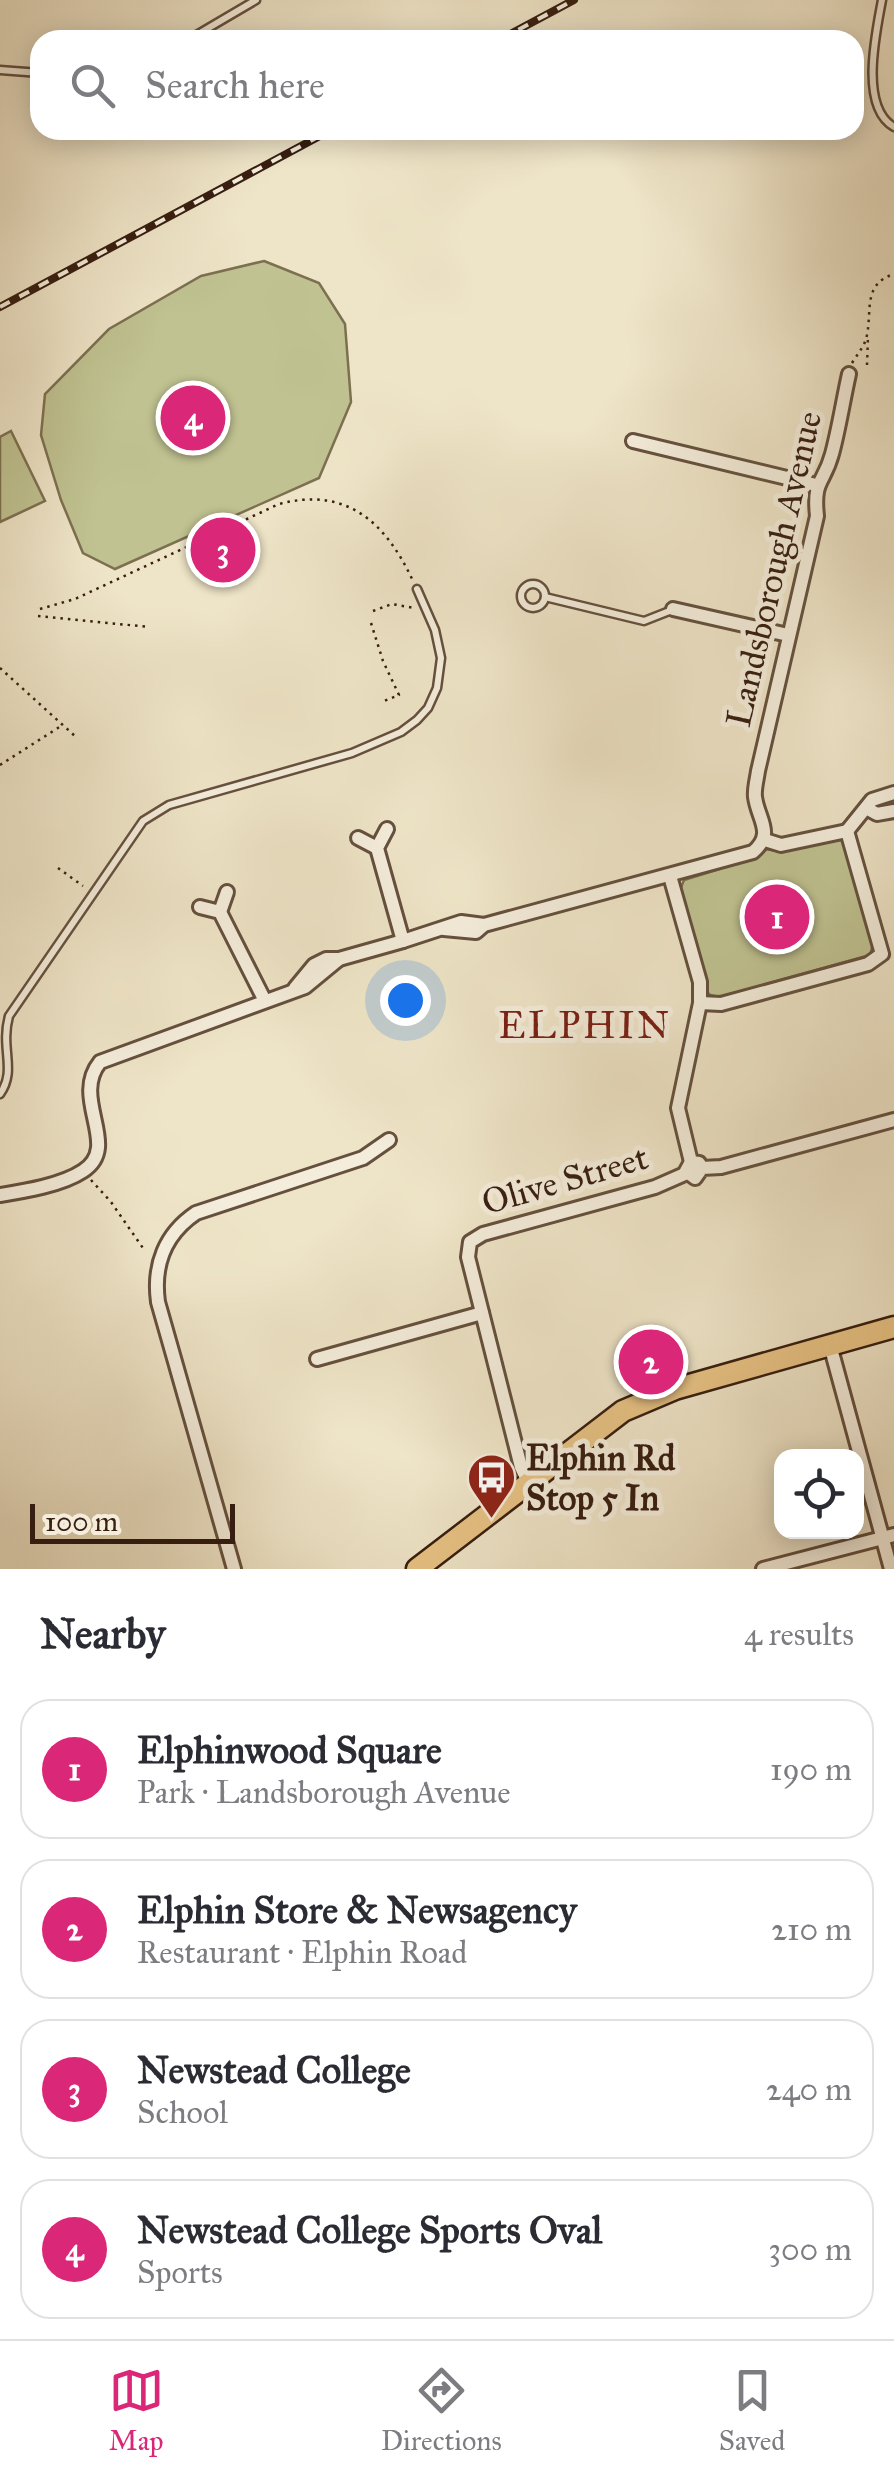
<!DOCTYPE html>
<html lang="en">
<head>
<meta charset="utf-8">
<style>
  body { margin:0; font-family:"IM FELL Great Primer",serif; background:#f7f7f7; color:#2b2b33 }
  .controls { position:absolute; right:30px; bottom:30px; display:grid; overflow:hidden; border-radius:20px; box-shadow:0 5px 25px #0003 }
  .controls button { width:90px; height:90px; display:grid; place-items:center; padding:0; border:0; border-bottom:2px solid #e1e1e2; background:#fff; color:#2b2b33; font:50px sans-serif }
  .scale { position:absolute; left:30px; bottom:25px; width:205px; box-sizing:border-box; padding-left:10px; border:5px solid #371e10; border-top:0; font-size:28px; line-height:35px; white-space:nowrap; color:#371e10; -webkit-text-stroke:8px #f4eddb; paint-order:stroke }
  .you { position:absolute; left:405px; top:1000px; width:35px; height:35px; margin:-25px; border:8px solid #fff; border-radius:50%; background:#1a73e8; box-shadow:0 0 0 15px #1a73e833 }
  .badge { display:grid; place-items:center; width:65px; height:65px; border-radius:50%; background:#db2777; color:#fff; font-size:32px; font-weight:700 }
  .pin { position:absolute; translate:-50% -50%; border:5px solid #fff; box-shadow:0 2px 10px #0006 }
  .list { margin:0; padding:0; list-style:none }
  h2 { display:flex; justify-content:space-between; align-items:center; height:130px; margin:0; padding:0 40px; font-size:42px }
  h2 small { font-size:32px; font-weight:400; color:#7c7c81 }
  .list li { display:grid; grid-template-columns:65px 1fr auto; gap:30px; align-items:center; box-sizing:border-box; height:140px; margin:0 20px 20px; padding:0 20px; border:2px solid #e1e1e2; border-radius:30px }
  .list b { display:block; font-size:38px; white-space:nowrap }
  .list p { margin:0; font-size:32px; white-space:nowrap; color:#7c7c81 }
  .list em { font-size:32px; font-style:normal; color:#7c7c81 }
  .icon { flex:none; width:55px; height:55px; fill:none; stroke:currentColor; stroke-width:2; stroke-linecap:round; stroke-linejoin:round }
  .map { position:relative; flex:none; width:894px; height:1569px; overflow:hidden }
  .search { position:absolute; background:#fff; box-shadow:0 5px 25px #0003; left:30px; right:30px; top:30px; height:110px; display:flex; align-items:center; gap:25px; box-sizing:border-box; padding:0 35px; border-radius:30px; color:#7c7c81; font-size:38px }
  .sheet { height:770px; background:#fff }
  nav { display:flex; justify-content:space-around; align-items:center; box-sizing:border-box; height:140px; border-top:2px solid #e1e1e2; background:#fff; font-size:28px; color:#7c7c81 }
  nav a { display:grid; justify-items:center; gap:5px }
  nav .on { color:#db2777 }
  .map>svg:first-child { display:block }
</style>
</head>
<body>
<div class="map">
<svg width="894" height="1569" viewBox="0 0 894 1569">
  <rect width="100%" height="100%" fill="#eee4c7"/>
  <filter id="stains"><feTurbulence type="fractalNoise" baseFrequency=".002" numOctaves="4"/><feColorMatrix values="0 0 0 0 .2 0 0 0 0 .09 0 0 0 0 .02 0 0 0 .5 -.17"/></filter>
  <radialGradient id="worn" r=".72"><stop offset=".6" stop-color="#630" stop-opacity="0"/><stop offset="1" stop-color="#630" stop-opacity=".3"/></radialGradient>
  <g fill="#c0c291" stroke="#7c7050" stroke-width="2.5">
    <polygon points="264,261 319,283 345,324 351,402 319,478 115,569 83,553 61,500 41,435 45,394 109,329 201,276"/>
    <polygon points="11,431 45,501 0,522 0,437"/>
    <polygon points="837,836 845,842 873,944 870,955 719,997 710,995 705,990 680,890 684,880 748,860 763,849 780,851"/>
  </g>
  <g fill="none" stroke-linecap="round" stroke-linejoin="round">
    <defs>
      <g id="service">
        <path d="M 882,0 C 876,33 859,107 894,127"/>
        <polyline points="188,40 256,0"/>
        <polyline points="0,70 40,73"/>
        <circle cx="533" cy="596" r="12"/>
        <polyline points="545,597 644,621 672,610"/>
        <path d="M 0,1094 C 17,1070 0,1049 9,1016 L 143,821 L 169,805 L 352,753 L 401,732 L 417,720 L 428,708 L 437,688 L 441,658 L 435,630 L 417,589"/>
      </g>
      <g id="minor">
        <polyline points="633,441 816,485"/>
        <polyline points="673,609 788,635"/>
        <polyline points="868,809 877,814 894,811"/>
        <polyline points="387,829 377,848 403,941"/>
        <polyline points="847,831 872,800 894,793"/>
        <polyline points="358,838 377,848"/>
        <polyline points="670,876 700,982 700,1003 678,1108 691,1162"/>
        <polyline points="200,907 220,912 265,1001"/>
        <polyline points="220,912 227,892"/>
        <path d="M 444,929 L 476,932 L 484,925 L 753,852 C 775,833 758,820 755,797 C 754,789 757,779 758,771 L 817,516 C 813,479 824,484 832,454 C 839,428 843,401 849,374"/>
        <polyline points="295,988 314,965 326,959 339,959 403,941 461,922 484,925"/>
        <polyline points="700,1003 721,1004 868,964 882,954 847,831 781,845 765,840"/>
        <polyline points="702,1168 695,1178 686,1171 691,1162 699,1163 702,1168 721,1167 894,1120"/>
        <path d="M 0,1195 C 25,1191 62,1185 83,1171 C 122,1146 70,1099 100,1062 L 305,987 L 339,959"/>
        <polyline points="830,1345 891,1569"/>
        <polyline points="317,1359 482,1313"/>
        <polyline points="528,1482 521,1467 468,1257 470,1242 483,1234 655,1187 687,1173"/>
        <path d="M 234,1569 L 158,1302 C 153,1265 165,1234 196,1213 L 363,1158 L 389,1140"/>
        <polyline points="763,1569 894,1535"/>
      </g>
      <polyline id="trunk" points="417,1569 623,1411 675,1389 894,1327"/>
    </defs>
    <use href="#service" stroke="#65503e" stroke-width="11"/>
    <use href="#minor" stroke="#65503e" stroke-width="18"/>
    <use href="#trunk" stroke="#371e10" stroke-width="25"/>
    <g stroke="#371e10" stroke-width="2.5" stroke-dasharray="2.5 5" stroke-linecap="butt">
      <path d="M 852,363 C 858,353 865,346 867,335 C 872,309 863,284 894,274"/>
      <polyline points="867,365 868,337"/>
      <path d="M 40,609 L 75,599 L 279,504 C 347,486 386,523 413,581"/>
      <polyline points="373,611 392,604 414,608"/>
      <polyline points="38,616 149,627"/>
      <polyline points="371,623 383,661 399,695 384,701"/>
      <polyline points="0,668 76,737"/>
      <polyline points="0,765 61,726"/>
      <polyline points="58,868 83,886"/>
      <polyline points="91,1180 111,1202 145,1251"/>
    </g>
    <use href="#service" stroke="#f4eddb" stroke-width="6"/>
    <use href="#minor" stroke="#f4eddb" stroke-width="12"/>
    <use href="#trunk" stroke="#e7c284" stroke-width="20"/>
    <defs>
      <g id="rail">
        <polyline points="499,40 574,0"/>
        <polyline points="0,307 331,130"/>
      </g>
    </defs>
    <use href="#rail" stroke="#371e10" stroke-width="8"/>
    <use href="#rail" stroke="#f4eddb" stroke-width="4" stroke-dasharray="11" stroke-linecap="butt"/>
  </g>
  <defs>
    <symbol id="bus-pin" viewBox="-11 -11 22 30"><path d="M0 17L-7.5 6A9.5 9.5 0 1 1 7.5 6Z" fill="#8f2418" stroke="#f4eddb"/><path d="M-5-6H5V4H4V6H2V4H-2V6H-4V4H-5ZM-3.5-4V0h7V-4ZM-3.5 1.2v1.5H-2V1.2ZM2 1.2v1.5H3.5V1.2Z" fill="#fff"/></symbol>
  </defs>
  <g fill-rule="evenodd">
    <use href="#bus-pin" x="464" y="1450" width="55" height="75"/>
  </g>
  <g text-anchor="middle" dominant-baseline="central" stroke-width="10" stroke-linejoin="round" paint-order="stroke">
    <g font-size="35" fill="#371e10" stroke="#f4eddb">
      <text transform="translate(774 569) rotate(-77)">Landsborough Avenue</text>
      <text transform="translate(565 1180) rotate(-16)">Olive Street</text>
    </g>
    <g font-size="35" font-weight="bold" fill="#371e10" stroke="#f4eddb" text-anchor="start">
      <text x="526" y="1458">Elphin Rd<tspan x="526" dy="40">Stop 5 In</tspan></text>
    </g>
    <g font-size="38" letter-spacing="2.5" fill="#7a1f14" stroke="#f4eddb">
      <text x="585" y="1025">ELPHIN</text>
    </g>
  </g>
  <rect width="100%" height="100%" filter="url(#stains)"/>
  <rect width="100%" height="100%" fill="url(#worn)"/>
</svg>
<div class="controls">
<button><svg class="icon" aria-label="locate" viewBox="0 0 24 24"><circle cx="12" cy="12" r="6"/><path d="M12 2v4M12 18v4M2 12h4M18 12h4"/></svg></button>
</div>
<div class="scale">100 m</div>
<div class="you"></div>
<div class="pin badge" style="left:777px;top:917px">1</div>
<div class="pin badge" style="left:651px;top:1362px">2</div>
<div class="pin badge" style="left:223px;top:550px">3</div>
<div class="pin badge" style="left:193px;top:418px">4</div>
<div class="search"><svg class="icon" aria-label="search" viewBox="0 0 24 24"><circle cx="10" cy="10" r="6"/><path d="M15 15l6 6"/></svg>Search here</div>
</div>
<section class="sheet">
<h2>Nearby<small>4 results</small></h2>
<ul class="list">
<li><span class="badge">1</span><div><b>Elphinwood Square</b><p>Park · Landsborough Avenue</p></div><em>190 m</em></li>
<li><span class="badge">2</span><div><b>Elphin Store &amp; Newsagency</b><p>Restaurant · Elphin Road</p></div><em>210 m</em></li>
<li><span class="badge">3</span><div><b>Newstead College</b><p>School</p></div><em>240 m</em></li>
<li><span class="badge">4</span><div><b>Newstead College Sports Oval</b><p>Sports</p></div><em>300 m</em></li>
</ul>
</section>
<nav>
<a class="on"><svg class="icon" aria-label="map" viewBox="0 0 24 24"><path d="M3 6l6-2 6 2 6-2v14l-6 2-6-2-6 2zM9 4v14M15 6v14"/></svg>Map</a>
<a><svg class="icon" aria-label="directions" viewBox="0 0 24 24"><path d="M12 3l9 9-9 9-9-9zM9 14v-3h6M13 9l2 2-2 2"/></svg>Directions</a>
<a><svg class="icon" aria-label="saved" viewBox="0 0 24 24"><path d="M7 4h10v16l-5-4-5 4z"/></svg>Saved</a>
</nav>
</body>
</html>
